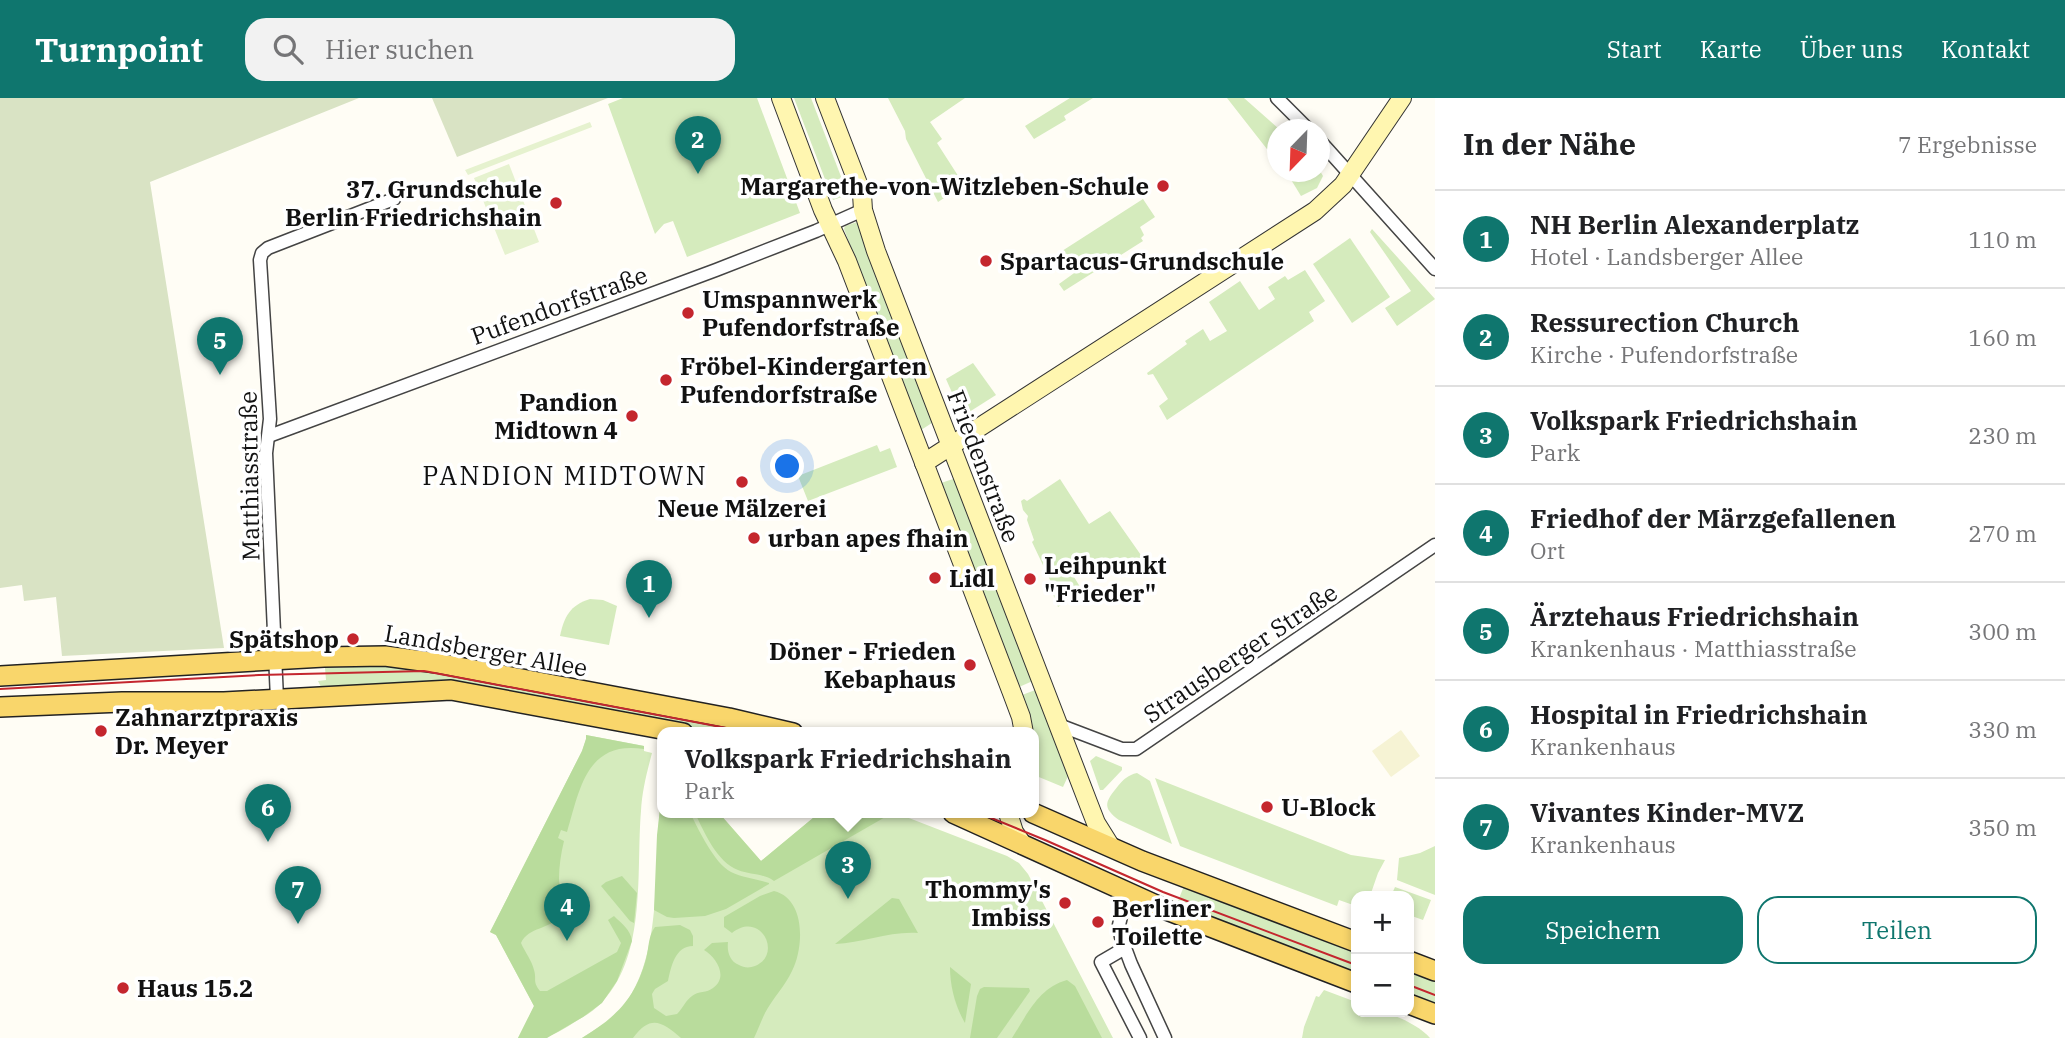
<!DOCTYPE html>
<html lang="de">
<head>
<meta charset="utf-8">
<style>
  body { margin:0; font-family:"IBM Plex Serif",serif; background:#f2f2f2; color:#202124 }
  .controls { position:absolute; right:21px; bottom:21px; display:grid; overflow:hidden; border-radius:14px; box-shadow:0 4px 10px #0003 }
  .controls button { width:63px; height:63px; display:grid; place-items:center; padding:0; border:0; border-bottom:2px solid #e0e0e0; background:#fff; color:#202124; font:35px sans-serif }
  .compass { position:absolute; left:1267px; top:21px; width:63px; height:63px; border-radius:50%; background:#fff; box-shadow:0 4px 10px #0003; rotate:203deg }
  .you { position:absolute; left:788px; top:369px; width:24px; height:24px; margin:-18px; border:5px solid #fff; border-radius:50%; background:#1a73e8; box-shadow:0 0 0 10px #1a73e833 }
  .badge { display:grid; place-items:center; width:46px; height:46px; border-radius:50%; background:#0f766e; color:#fff; font-size:23px; font-weight:700 }
  .pin { position:absolute; translate:-50% -58px; filter:drop-shadow(0 2px 4px #0008) }
  .pin::after { content:''; position:absolute; top:37px; width:24px; height:21px; background:inherit; clip-path:polygon(0 0,100% 0,50% 100%) }
  .popup { position:absolute; left:657px; top:629px; width:382px; height:91px; box-sizing:border-box; display:grid; place-content:center; border-radius:14px; background:#fff; filter:drop-shadow(0 2px 5px #0005); font-size:23px; white-space:nowrap; color:#757577 }
  .popup b { font-size:26px; color:#202124 }
  .popup::after { content:''; position:absolute; left:50%; top:100%; margin-left:-14px; border:14px solid transparent; border-top-color:#fff }
  .list { margin:0; padding:0; list-style:none }
  h2 { display:flex; justify-content:space-between; align-items:center; height:91px; margin:0; padding:0 28px; font-size:30px }
  h2 small { font-size:23px; font-weight:400; color:#757577 }
  .list li { display:grid; grid-template-columns:46px 1fr auto; gap:21px; align-items:center; box-sizing:border-box; height:98px; padding:0 28px; border-top:2px solid #e0e0e0 }
  .list b { display:block; font-size:26px; white-space:nowrap }
  .list p { margin:0; font-size:23px; white-space:nowrap; color:#757577 }
  .list em { font-size:23px; font-style:normal; color:#757577 }
  .actions { display:flex; gap:14px; padding:21px 28px }
  .actions a { flex:1; padding:16px 0; border:2px solid #0f766e; border-radius:21px; text-align:center; font-size:24px; color:#0f766e }
  .actions .main { background:#0f766e; color:#fff }
  .icon { flex:none; width:38px; height:38px; fill:none; stroke:currentColor; stroke-width:2; stroke-linecap:round; stroke-linejoin:round }
  .map { position:relative; flex:none; width:1435px; height:940px; overflow:hidden }
  header { display:flex; align-items:center; gap:42px; box-sizing:border-box; height:98px; padding:0 35px; background:#0f766e; color:#fff }
  header strong { font-size:33px }
  nav { display:flex; gap:38px; margin-inline-start:auto; font-size:24px }
  .search { width:490px; height:63px; background:#f2f2f2; display:flex; align-items:center; gap:18px; box-sizing:border-box; padding:0 24px; border-radius:21px; color:#757577; font-size:26px }
  main { display:flex }
  aside { flex:1; background:#fff }
  .map>svg:first-child { display:block }
</style>
</head>
<body>
<header>
<strong>Turnpoint</strong>
<div class="search"><svg class="icon" aria-label="search" viewBox="0 0 24 24"><circle cx="10" cy="10" r="6"/><path d="M15 15l6 6"/></svg>Hier suchen</div>
<nav><a>Start</a><a>Karte</a><a>Über uns</a><a>Kontakt</a></nav>
</header>
<main>
<div class="map">
<svg width="1435" height="940" viewBox="0 0 1435 940">
  <rect width="100%" height="100%" fill="#fffdf5"/>
  <polygon fill="#f6f3d4" points="1401,632 1420,658 1391,679 1372,653"/>
  <g fill="#d5ebbd">
    <polygon points="623,0 757,0 800,115 687,159 673,123 664,126 655,136 608,6"/>
    <polygon points="794,0 811,0 848,97 833,102"/>
    <polygon points="888,0 965,0 930,24 942,41 937,45 964,87 938,104 906,41 905,33"/>
    <polygon points="1070,0 1093,0 1064,18 1066,22 1034,41 1025,28"/>
    <polygon points="1227,0 1244,0 1279,31 1278,32 1277,64"/>
    <polygon points="1320,73 1323,78 1317,90 1301,98 1290,80 1300,74"/>
    <polygon points="1143,101 1155,119 1140,129 1144,137 1141,140 1143,143 1064,193 1059,186 1077,173 1062,153"/>
    <polygon points="857,124 858,124 935,323 921,332 844,131 845,128"/>
    <polygon points="1372,131 1435,201 1397,228 1385,210 1411,193 1370,134"/>
    <polygon points="1350,140 1390,199 1352,225 1313,166"/>
    <polygon points="1305,172 1325,203 1309,214 1314,223 1167,322 1159,308 1168,301 1153,276 1148,277 1147,275 1187,246 1185,243 1203,231 1210,243 1227,233 1209,204 1240,183 1259,212 1275,201 1268,189 1285,178 1288,182"/>
    <polygon points="973,265 996,297 966,316 961,315 946,281"/>
    <polygon points="877,347 880,354 890,350 897,369 808,403 798,378"/>
    <polygon points="956,380 1035,582 1019,589 941,385"/>
    <polygon points="1060,381 1089,426 1110,413 1143,460 1116,475 1107,475 1095,465 1074,479 1082,492 1058,509 1049,486 1051,484 1032,444 1034,442 1027,422 1028,418 1023,412 1021,403 1024,401 1027,403"/>
    <path d="M 590,501 L 603,502 L 617,508 L 609,547 L 560,538 C 564,519 570,507 590,501 Z"/>
    <polygon points="378,568 404,568 773,635 712,635 459,587 322,591 318,583 326,582 325,570"/>
    <polygon points="1038,591 1069,676 1063,689 1034,677 1034,634 1022,597"/>
    <path d="M 586,637 L 644,648 L 644,653 L 652,655 C 647,674 642,693 641,713 C 636,772 647,856 603,903 C 596,911 587,917 578,922 C 551,939 550,940 518,940 L 534,908 L 496,837 L 490,834 L 582,653 L 586,641 Z"/>
    <polygon points="1096,658 1122,669 1122,672 1103,692 1100,692 1090,663"/>
    <path d="M 1137,675 L 1150,683 L 1172,746 L 1119,722 C 1101,709 1106,703 1118,688 C 1124,681 1128,677 1137,675 Z"/>
    <polygon points="1155,680 1351,757 1385,762 1378,775 1370,798 1356,798 1356,808 1339,802 1337,808 1180,748"/>
    <path d="M 662,693 L 662,715 L 719,715 L 761,763 L 819,715 L 896,715 L 1007,758 L 1019,765 L 1028,776 L 1113,940 L 582,940 C 595,931 610,924 621,911 C 666,858 652,759 662,693 Z"/>
    <polygon points="1435,748 1435,797 1397,782 1399,760 1420,755"/>
    <polygon points="1184,788 1356,852 1356,876 1176,808"/>
    <polygon points="1395,789 1431,802 1423,822 1409,817 1409,798 1391,798"/>
    <polygon points="1409,872 1435,882 1435,906 1409,896"/>
    <path d="M 1324,892 L 1356,904 L 1356,914 C 1364,914 1372,913 1380,914 C 1395,916 1420,928 1430,940 L 1302,940 L 1304,929 L 1316,898 L 1319,899 Z"/>
  </g>
  <g fill="#b9dc9c">
    <path d="M 586,637 L 644,648 L 644,651 C 587,642 580,690 567,734 L 561,732 L 558,740 L 564,743 C 561,755 559,768 559,781 C 559,792 568,808 560,818 C 551,831 528,829 521,845 C 525,854 532,863 534,872 C 537,882 532,883 540,893 L 547,893 L 617,854 L 621,845 L 608,822 L 614,818 C 621,825 631,832 632,843 L 617,883 L 602,905 L 583,919 L 547,940 L 518,940 L 534,908 L 496,837 L 490,834 L 582,653 L 586,641 Z"/>
    <path d="M 662,693 L 662,715 L 690,715 C 699,732 714,765 731,774 C 743,780 757,781 769,785 L 769,786 L 726,811 L 705,818 L 674,820 L 667,819 L 654,812 L 657,737 Z"/>
    <path d="M 695,715 L 719,715 L 761,763 L 819,715 L 888,715 L 887,718 L 774,783 C 763,775 750,777 738,772 C 717,764 704,734 695,715 Z"/>
    <polygon points="622,778 637,795 634,825 630,823 601,788 606,784"/>
    <path d="M 774,793 C 806,801 804,850 792,873 C 785,888 773,900 765,915 C 761,923 758,932 754,940 L 681,940 C 662,924 651,916 633,940 L 582,940 C 616,919 635,901 646,861 C 649,850 648,838 655,829 L 680,827 L 690,832 L 693,838 L 693,848 C 675,848 671,869 668,883 L 655,891 L 652,896 L 654,910 L 666,918 L 677,916 C 683,910 686,902 692,898 C 698,893 707,895 713,890 C 729,879 716,859 704,852 L 712,845 L 728,844 C 727,853 729,863 739,867 C 744,870 750,870 755,868 C 783,857 761,812 732,835 L 724,829 L 724,819 L 760,798 Z"/>
    <path d="M 892,800 L 899,801 L 918,835 C 890,833 863,845 835,846 Z"/>
    <path d="M 950,869 L 971,886 L 965,925 C 955,908 950,888 950,869 Z"/>
    <path d="M 1067,882 L 1075,888 L 1102,940 L 1012,940 C 1027,917 1038,890 1067,882 Z"/>
    <polygon points="984,889 1029,890 1030,893 997,940 970,940 977,898 980,891"/>
  </g>
  <g fill="#d9e3c4">
    <polygon points="0,0 359,0 150,84 224,550 62,558 56,499 24,503 22,487 0,490"/>
    <polygon points="432,0 608,0 457,59"/>
  </g>
  <g fill="#e6f2cf">
    <polygon points="590,24 592,29 468,77 465,72"/>
    <polygon points="509,66 539,144 505,157 474,80"/>
  </g>
  <g fill="none" stroke-linecap="round" stroke-linejoin="round">
    <defs>
      <g id="street">
        <polyline points="1277,0 1309,32"/>
        <polyline points="1320,43 1435,171"/>
        <polyline points="269,338 716,172 816,133 863,112"/>
        <polyline points="277,601 266,355 270,321 260,162 262,155 268,150 394,101"/>
        <polyline points="1059,627 1122,651 1136,651 1435,447"/>
        <polyline points="1129,795 1123,810 1119,827 1121,839 1131,866 1165,940"/>
        <polyline points="1125,850 1101,864 1140,940"/>
      </g>
      <g id="secondary">
        <polyline points="781,0 823,112 847,163 1012,595 1021,619 1024,635"/>
        <polyline points="825,0 862,96 863,112 876,153 1089,707 1096,725 1111,749"/>
        <polyline points="924,365 1315,113 1343,87 1402,0"/>
        <polyline points="1008,715 1014,734 1023,747"/>
      </g>
      <g id="primary">
        <polyline points="0,578 324,559 385,558 437,565 729,620 793,635"/>
        <polyline points="0,609 122,604 224,604 451,592 683,635"/>
        <polyline points="953,715 1169,813 1356,885"/>
        <polyline points="1033,715 1142,763 1356,844"/>
        <polyline points="1409,863 1435,873"/>
        <polyline points="1409,906 1435,916"/>
      </g>
    </defs>
    <use href="#street" stroke="#444" stroke-width="15"/>
    <use href="#secondary" stroke="#333" stroke-width="20"/>
    <use href="#primary" stroke="#222" stroke-width="22"/>
    <use href="#street" stroke="#fff" stroke-width="12"/>
    <use href="#secondary" stroke="#fff6b0" stroke-width="18"/>
    <use href="#primary" stroke="#f9d66b" stroke-width="19"/>
    <g stroke="#c4262e" stroke-width="2">
      <polyline points="0,591 259,577 424,573 753,635"/>
      <polyline points="979,715 1045,742 1163,794 1356,867"/>
      <polyline points="1409,887 1435,897"/>
    </g>
  </g>
  <g fill="#c4262e" stroke="#fff" stroke-width="2.5">
    <circle cx="1163" cy="88" r="7"/>
    <circle cx="556" cy="105" r="7"/>
    <circle cx="986" cy="163" r="7"/>
    <circle cx="688" cy="215" r="7"/>
    <circle cx="666" cy="282" r="7"/>
    <circle cx="632" cy="318" r="7"/>
    <circle cx="742" cy="384" r="7"/>
    <circle cx="754" cy="440" r="7"/>
    <circle cx="935" cy="480" r="7"/>
    <circle cx="1030" cy="481" r="7"/>
    <circle cx="353" cy="541" r="7"/>
    <circle cx="970" cy="567" r="7"/>
    <circle cx="101" cy="633" r="7"/>
    <circle cx="1267" cy="709" r="7"/>
    <circle cx="1065" cy="805" r="7"/>
    <circle cx="1098" cy="824" r="7"/>
    <circle cx="123" cy="890" r="7"/>
  </g>
  <g text-anchor="middle" dominant-baseline="central" stroke-width="7" stroke-linejoin="round" paint-order="stroke">
    <g font-size="24" font-weight="bold" fill="#111" stroke="#fff" text-anchor="start">
      <text x="1149" y="88" text-anchor="end">Margarethe-von-Witzleben-Schule</text>
      <text x="542" y="91" text-anchor="end">37. Grundschule<tspan x="542" dy="28">Berlin Friedrichshain</tspan></text>
      <text x="1000" y="163">Spartacus-Grundschule</text>
      <text x="702" y="201">Umspannwerk<tspan x="702" dy="28">Pufendorfstraße</tspan></text>
      <text x="680" y="268">Fröbel-Kindergarten<tspan x="680" dy="28">Pufendorfstraße</tspan></text>
      <text x="618" y="304" text-anchor="end">Pandion<tspan x="618" dy="28">Midtown 4</tspan></text>
      <text x="742" y="410" text-anchor="middle">Neue Mälzerei</text>
      <text x="768" y="440">urban apes fhain</text>
      <text x="1044" y="467">Leihpunkt<tspan x="1044" dy="28">"Frieder"</tspan></text>
      <text x="949" y="480">Lidl</text>
      <text x="339" y="541" text-anchor="end">Spätshop</text>
      <text x="956" y="553" text-anchor="end">Döner - Frieden<tspan x="956" dy="28">Kebaphaus</tspan></text>
      <text x="115" y="619">Zahnarztpraxis<tspan x="115" dy="28">Dr. Meyer</tspan></text>
      <text x="1281" y="709">U-Block</text>
      <text x="1051" y="791" text-anchor="end">Thommy's<tspan x="1051" dy="28">Imbiss</tspan></text>
      <text x="1112" y="810">Berliner<tspan x="1112" dy="28">Toilette</tspan></text>
      <text x="137" y="890">Haus 15.2</text>
    </g>
    <g font-size="24" fill="#111" stroke="#fff">
      <text transform="translate(559 207) rotate(-20)">Pufendorfstraße</text>
      <text transform="translate(984 368) rotate(69)">Friedenstraße</text>
      <text transform="translate(249 378) rotate(-91)">Matthiasstraße</text>
      <text transform="translate(486 552) rotate(10)">Landsberger Allee</text>
      <text transform="translate(1240 555) rotate(-34)">Strausberger Straße</text>
    </g>
    <g font-size="26" letter-spacing="2" fill="#111" stroke="#fff">
      <text x="565" y="377">PANDION MIDTOWN</text>
    </g>
  </g>
</svg>
<div class="controls">
<button>+</button>
<button>−</button>
</div>
<svg class="compass" viewBox="-18 -18 36 36"><path d="M0-13l5 13h-10z" fill="#e53935"/><path d="M0 13l5-13h-10z" fill="#757577"/></svg>
<div class="you"></div>
<div class="pin badge" style="left:649px;top:520px">1</div>
<div class="pin badge" style="left:698px;top:76px">2</div>
<div class="pin badge" style="left:848px;top:801px">3</div>
<div class="popup"><b>Volkspark Friedrichshain</b>Park</div>
<div class="pin badge" style="left:567px;top:843px">4</div>
<div class="pin badge" style="left:220px;top:277px">5</div>
<div class="pin badge" style="left:268px;top:744px">6</div>
<div class="pin badge" style="left:298px;top:826px">7</div>
</div>
<aside>
<h2>In der Nähe<small>7 Ergebnisse</small></h2>
<ul class="list">
<li><span class="badge">1</span><div><b>NH Berlin Alexanderplatz</b><p>Hotel · Landsberger Allee</p></div><em>110 m</em></li>
<li><span class="badge">2</span><div><b>Ressurection Church</b><p>Kirche · Pufendorfstraße</p></div><em>160 m</em></li>
<li><span class="badge">3</span><div><b>Volkspark Friedrichshain</b><p>Park</p></div><em>230 m</em></li>
<li><span class="badge">4</span><div><b>Friedhof der Märzgefallenen</b><p>Ort</p></div><em>270 m</em></li>
<li><span class="badge">5</span><div><b>Ärztehaus Friedrichshain</b><p>Krankenhaus · Matthiasstraße</p></div><em>300 m</em></li>
<li><span class="badge">6</span><div><b>Hospital in Friedrichshain</b><p>Krankenhaus</p></div><em>330 m</em></li>
<li><span class="badge">7</span><div><b>Vivantes Kinder-MVZ</b><p>Krankenhaus</p></div><em>350 m</em></li>
</ul>
<div class="actions"><a class="main">Speichern</a><a>Teilen</a></div>
</aside>
</main>
</body>
</html>
